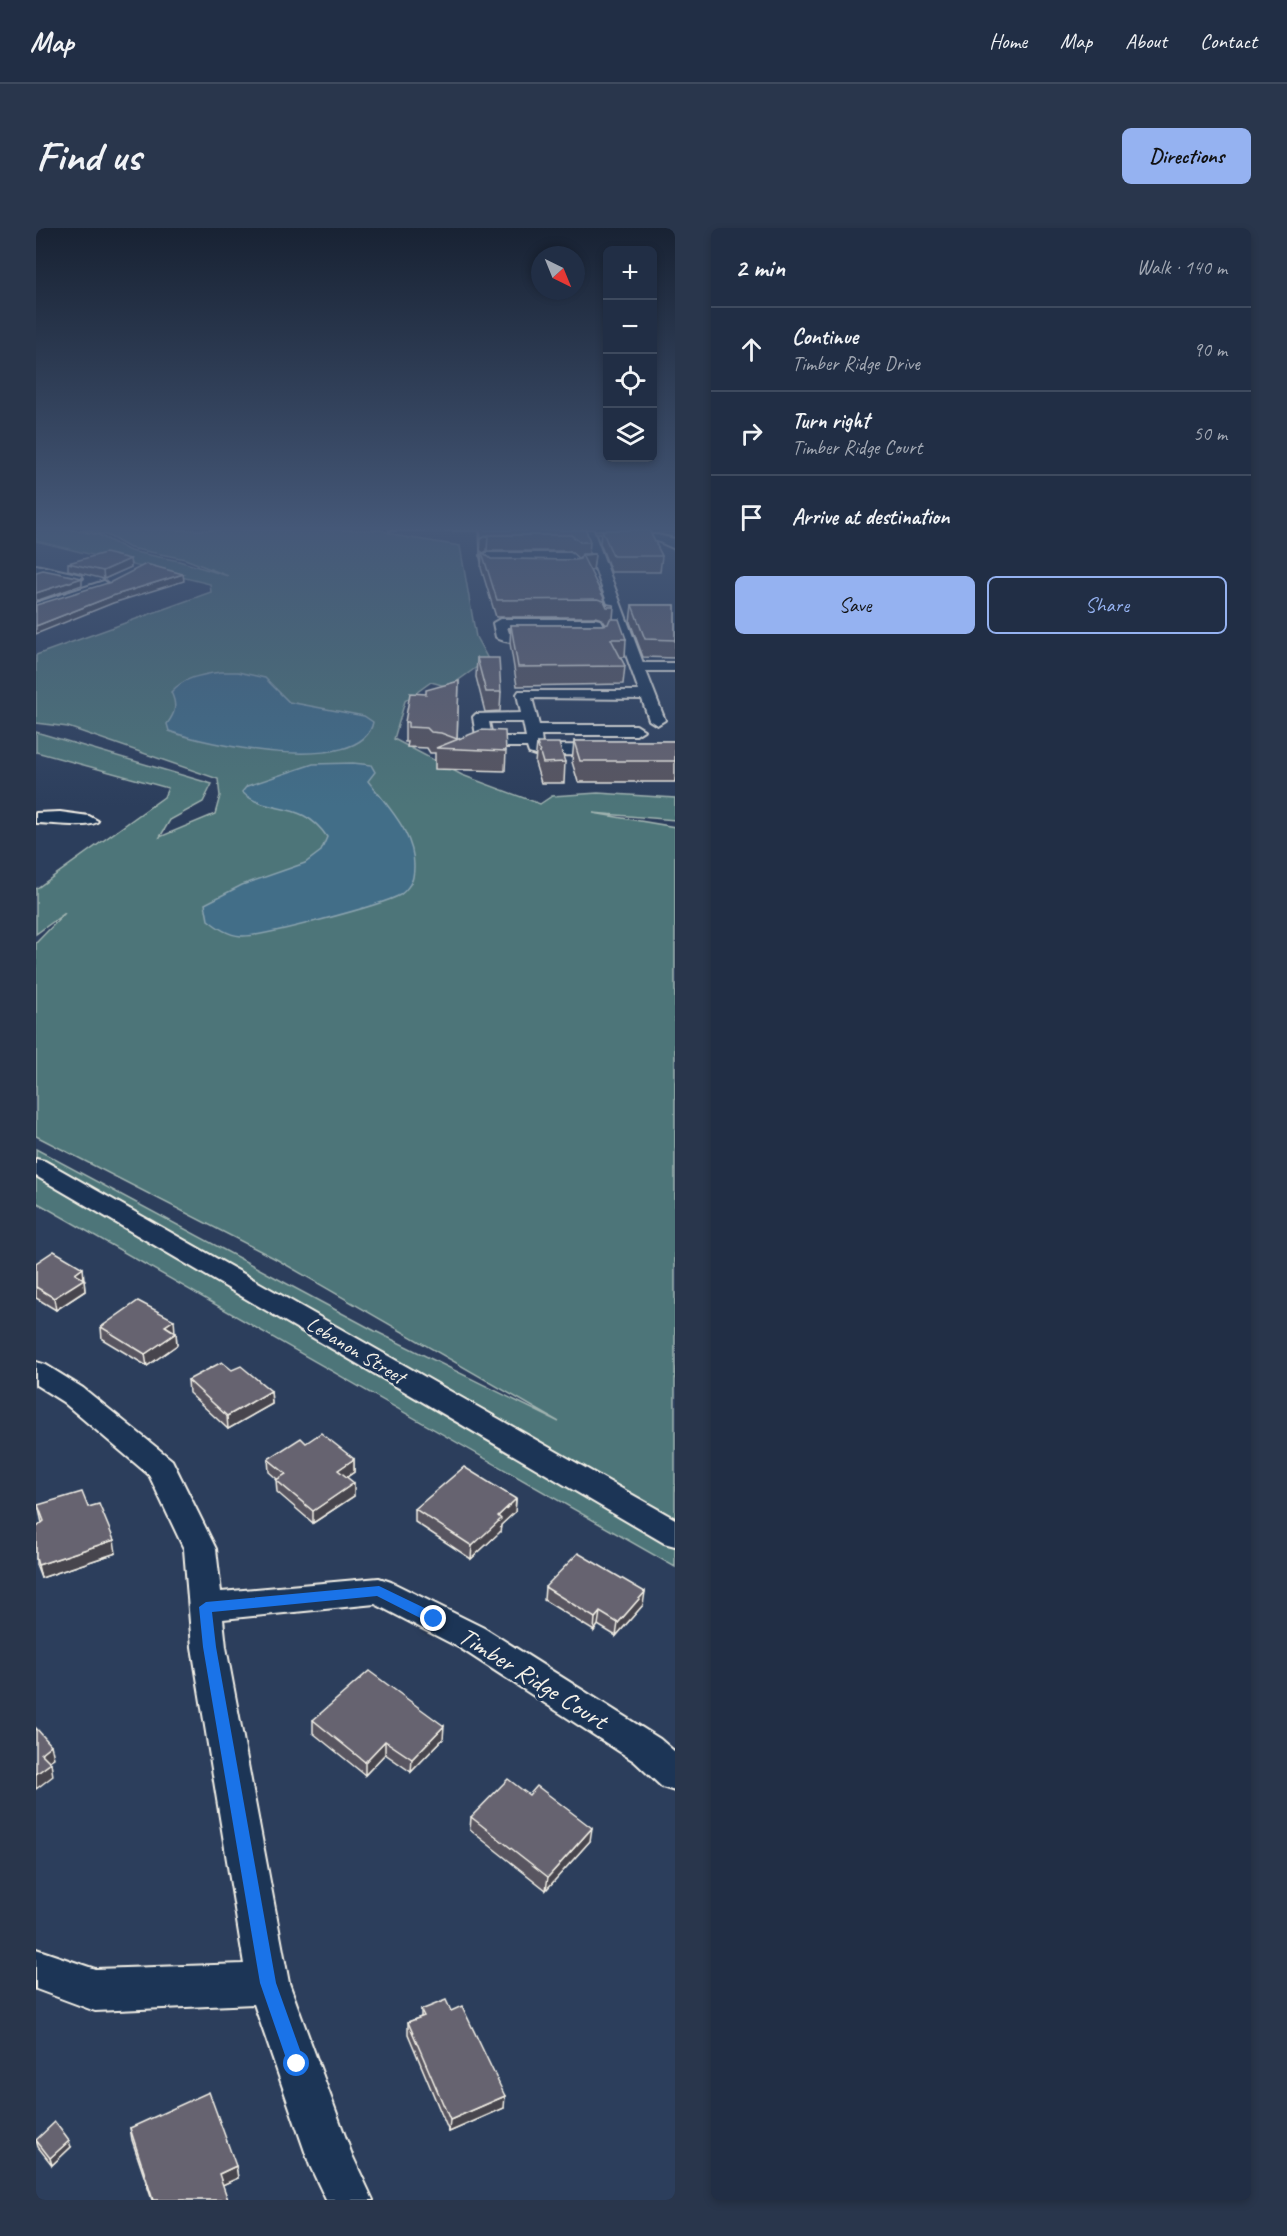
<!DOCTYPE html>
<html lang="en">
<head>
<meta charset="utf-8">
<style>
  body { margin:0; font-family:Caveat,sans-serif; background:#29364c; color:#f1f3f6 }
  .controls { position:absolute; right:18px; top:18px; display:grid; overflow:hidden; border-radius:9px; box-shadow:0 3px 9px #0003 }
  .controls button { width:54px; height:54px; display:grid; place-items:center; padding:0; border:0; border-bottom:2px solid #3e4a5e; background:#212e45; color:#f1f3f6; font:30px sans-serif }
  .compass { position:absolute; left:495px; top:18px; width:54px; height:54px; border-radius:50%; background:#212e45; box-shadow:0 3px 9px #0003; rotate:137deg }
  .stop { position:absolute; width:18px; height:18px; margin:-14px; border:4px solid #1a73e8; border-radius:50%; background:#fff }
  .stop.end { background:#1a73e8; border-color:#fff; box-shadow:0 2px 6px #0008 }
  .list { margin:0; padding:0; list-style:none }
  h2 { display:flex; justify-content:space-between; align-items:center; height:78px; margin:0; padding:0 24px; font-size:26px }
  h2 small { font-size:20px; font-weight:400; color:#a2a8b3 }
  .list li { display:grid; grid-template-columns:39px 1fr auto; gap:18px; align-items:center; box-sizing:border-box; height:84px; padding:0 24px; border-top:2px solid #3e4a5e }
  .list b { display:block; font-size:22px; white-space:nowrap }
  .list p { margin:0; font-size:20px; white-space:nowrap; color:#a2a8b3 }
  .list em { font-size:20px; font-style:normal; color:#a2a8b3 }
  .actions { display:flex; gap:12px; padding:18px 24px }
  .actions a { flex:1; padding:14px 0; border:2px solid #95b2f1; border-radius:9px; text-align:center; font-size:21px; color:#95b2f1 }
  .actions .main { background:#95b2f1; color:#111 }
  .icon { flex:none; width:33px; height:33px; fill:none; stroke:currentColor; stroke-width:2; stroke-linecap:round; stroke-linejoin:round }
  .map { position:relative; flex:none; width:639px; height:1972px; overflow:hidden; border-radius:9px }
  header { display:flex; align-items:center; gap:36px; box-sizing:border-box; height:84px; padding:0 30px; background:#212e45; border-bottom:2px solid #3e4a5e }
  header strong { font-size:28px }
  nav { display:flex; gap:33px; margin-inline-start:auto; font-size:21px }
  .intro { display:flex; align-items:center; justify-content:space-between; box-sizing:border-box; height:144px; padding:0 36px }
  h1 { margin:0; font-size:42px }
  .button { padding:15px 27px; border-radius:9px; background:#95b2f1; color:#111; font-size:21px; font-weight:700 }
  main { display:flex; gap:36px; padding:0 36px }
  aside { flex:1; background:#212e45; border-radius:9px; box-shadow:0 3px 9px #0003 }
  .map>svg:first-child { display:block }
</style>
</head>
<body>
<header>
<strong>Map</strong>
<nav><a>Home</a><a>Map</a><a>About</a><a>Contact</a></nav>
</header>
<div class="intro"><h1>Find us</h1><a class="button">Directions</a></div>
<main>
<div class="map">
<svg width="639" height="1972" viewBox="0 0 639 1972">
  <rect width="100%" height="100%" fill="#2c3e5c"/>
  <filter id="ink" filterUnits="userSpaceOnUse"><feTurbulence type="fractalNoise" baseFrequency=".0167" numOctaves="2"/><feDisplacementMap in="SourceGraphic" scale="12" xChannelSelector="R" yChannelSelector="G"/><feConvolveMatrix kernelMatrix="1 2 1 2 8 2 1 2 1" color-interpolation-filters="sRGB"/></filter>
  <g filter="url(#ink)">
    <polygon fill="#4d7579" stroke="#a0b3b0" stroke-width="1.5" points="0,302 36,302 63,307 94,323 143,333 192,348 149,331 94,320 71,307 44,302 345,302 363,308 424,318 440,409 452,431 413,459 395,454 369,473 358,511 426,547 504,576 516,568 562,565 639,570 639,592 557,585 639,599 639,1339 0,974 0,921 339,1103 523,1194 240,1031 0,908 0,715 29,685 0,706 0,661 128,569 132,560 0,524 0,504 176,556 167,574 134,592 124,609 179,586 184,568 182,551 32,499 0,495 0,427 175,364 174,356 0,313"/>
    <g fill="#426e88" stroke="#89a2ae" stroke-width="1.5">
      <path d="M 184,444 L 202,444 L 229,450 L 253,474 L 328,488 L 337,494 C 327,550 167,516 133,503 L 131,496 C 140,484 141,477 135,464 C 149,449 164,447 184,444 Z"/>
      <path d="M 317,535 L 335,537 L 339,544 L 332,553 C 354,581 384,611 377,649 C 376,655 369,664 364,667 C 346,677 223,710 205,708 C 192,707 182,700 172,692 L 169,676 L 206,657 L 269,635 L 285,623 L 291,609 C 265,570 233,589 206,564 L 211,558 L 277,536 Z"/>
    </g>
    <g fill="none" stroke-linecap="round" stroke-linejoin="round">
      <defs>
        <g id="minor">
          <path d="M 545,302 L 557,302 L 607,435 L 639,435 L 639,443 L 610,443 L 629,492 L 621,497 L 613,492 L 606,471 L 496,470 L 503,497 L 600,497 L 608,502 L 600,507 L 505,507 L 506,517 L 639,518 L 639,528 L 499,527 L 493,525 L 491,519 L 449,519 L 441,514 L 437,489 L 440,486 L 485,485 L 481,466 L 483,463 L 603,463 L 583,407 L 558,406 L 554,399 L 471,399 L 473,405 L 508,405 L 515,409 C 506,417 469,417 460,409 L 457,395 L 464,391 L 559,391 L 564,392 L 568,399 L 580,399 L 559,340 L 532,339 L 529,333 L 458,333 L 459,337 L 474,337 L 480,341 C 473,347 455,347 448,341 L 445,329 L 451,325 L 534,325 L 538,327 L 541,332 L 556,332 ZM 453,494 L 487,494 L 490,509 L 456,509 Z"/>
          <polygon points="582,307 621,307 639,311 639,321 621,313 578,312 578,308"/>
          <polygon points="0,337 45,347 47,350 41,354 0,345"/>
          <polygon points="68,353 74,357 72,360 0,383 0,375"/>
          <path d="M 24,584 L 53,588 L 62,593 C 56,601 13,595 0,595 L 0,585 Z"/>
          <polygon points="0,931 9,933 639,1291 639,1318 628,1315 0,948"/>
          <polygon points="0,1134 10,1137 47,1160 136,1232 180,1321 185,1364 343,1350 355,1354 448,1400 624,1511 639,1524 639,1563 626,1559 598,1533 424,1420 339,1376 187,1391 190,1419 253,1755 316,1927 337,1972 290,1972 274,1938 218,1776 59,1783 0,1761 0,1721 59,1741 208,1736 156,1419 148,1321 113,1247 27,1174 0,1157"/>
        </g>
      </defs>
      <use href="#minor" stroke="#f4f1e8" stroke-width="4"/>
      <use href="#minor" fill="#1d3557" fill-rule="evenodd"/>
    </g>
    <g fill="#585560" stroke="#f4f1e8" stroke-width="1.5" fill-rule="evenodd">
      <path d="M 353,302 L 550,302 L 554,314 L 553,326 L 559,326 L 557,342 L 554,343 L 571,376 L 578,379 L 577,391 L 590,411 L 589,429 L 584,429 L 589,438 L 587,456 L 481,458 L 474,415 L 475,397 L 570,397 L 566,391 L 559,389 L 460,389 L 445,340 L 446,326 L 444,327 L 443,303 L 353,303 ZM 451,323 L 534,323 L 542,330 L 544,330 L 539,332 L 455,331 L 448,325 Z"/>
      <polygon points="558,302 613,302 626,328 624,344 575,344 564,315 565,305 560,305"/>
      <polygon points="94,331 95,339 68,351 32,342 32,335"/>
      <polygon points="596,377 639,377 639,430 607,429 594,394"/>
      <polygon points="441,430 465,464 464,483 449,484 440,449"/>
      <polygon points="423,453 421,512 470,523 469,543 399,541 399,525 394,525 391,520 371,519 372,514 369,514 369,494 390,466"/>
      <polygon points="538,513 639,513 639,554 542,554 536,534"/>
      <polygon points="501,515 529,534 528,555 505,555 499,535"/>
      <polygon points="0,1035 49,1052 48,1053 49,1063 20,1082 0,1070"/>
      <polygon points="65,1099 139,1104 140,1105 141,1117 111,1138 66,1111"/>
      <polygon points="152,1152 235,1163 236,1176 192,1201 153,1165"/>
      <polygon points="270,1215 318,1231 318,1244 311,1249 318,1268 277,1295 241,1264 240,1252 241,1251 233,1244 232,1231"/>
      <polygon points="480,1271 479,1284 465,1297 464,1304 435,1331 379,1294 379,1281"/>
      <polygon points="2,1277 52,1279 80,1325 5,1350 0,1337 0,1300 6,1295"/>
      <polygon points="509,1359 607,1377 580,1408 562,1397 558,1403 508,1372"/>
      <polygon points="277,1492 407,1511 375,1544 349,1526 329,1547 277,1505"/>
      <polygon points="435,1589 554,1613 510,1662 434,1602"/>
      <polygon points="385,1782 415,1783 468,1880 413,1904 372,1806 372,1794 385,1789"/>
      <polygon points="94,1900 200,1938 202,1950 186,1957 192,1972 116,1972 96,1912"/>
      <polygon points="0,1912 35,1919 16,1937 2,1919"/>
    </g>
    <g fill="#47454e" stroke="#f4f1e8" stroke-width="1.5">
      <polygon points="452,307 451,323 447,325 446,324 446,326 444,327 445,311"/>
      <polygon points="559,326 557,342 545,344 546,327"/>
      <polygon points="94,331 95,339 68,351 67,343"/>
      <polygon points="147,346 148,353 77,375 0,406 0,398 76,368"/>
      <polygon points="46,350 46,357 0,373 0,365"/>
      <polygon points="47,1040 49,1063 20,1082 18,1070 39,1046"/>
      <polygon points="138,1092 139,1104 129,1098"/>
      <polygon points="140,1105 141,1117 111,1138 109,1126"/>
      <polygon points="235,1163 236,1176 192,1201 191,1188"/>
      <polygon points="318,1231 318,1244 302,1255 302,1242"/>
      <polygon points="318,1255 318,1268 277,1295 277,1283"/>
      <polygon points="480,1271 479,1284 465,1297 464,1304 435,1331 436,1318 462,1288"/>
      <polygon points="78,1312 80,1325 5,1350 2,1337"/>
      <polygon points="609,1364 607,1377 580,1408 582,1395"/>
      <polygon points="564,1384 562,1397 558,1403 559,1390"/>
      <polygon points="408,1498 407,1511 375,1544 376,1531"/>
      <polygon points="349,1513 349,1526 329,1547 329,1534"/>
      <polygon points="15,1517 18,1530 7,1537 5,1525"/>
      <polygon points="15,1535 17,1548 0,1561 0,1546"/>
      <polygon points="556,1600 554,1613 510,1662 512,1649"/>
      <polygon points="469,1868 468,1880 413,1904 414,1892"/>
      <polygon points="33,1913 35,1919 16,1937 14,1930"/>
      <polygon points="200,1938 202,1950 184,1958 183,1946"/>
    </g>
    <g fill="#666370" stroke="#f4f1e8" stroke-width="1.5">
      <polygon points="444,302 550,302 554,314 544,314 535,307 452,307 445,311"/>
      <polygon points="566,302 613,302 626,328 577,328"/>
      <polygon points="446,324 455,331 539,332 544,331 546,326 559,326 546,327 571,376 577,377 578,379 571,379 568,373 561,371 461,372"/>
      <polygon points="69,325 94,331 67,343 32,335"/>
      <polygon points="110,336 147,346 76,368 0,398 0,377 75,354"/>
      <polygon points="7,342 46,350 0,365 0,344"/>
      <polygon points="596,377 639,377 639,412 609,411"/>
      <polygon points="574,391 583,391 590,411 575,411 589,438 482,439 475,397 567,397 572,396"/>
      <polygon points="441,430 463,430 465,464 450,464"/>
      <polygon points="423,453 421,511 405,505 395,504 391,500 372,499 372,494 369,494 374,465 390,466 390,462"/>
      <polygon points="445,502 469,503 470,523 400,520"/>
      <polygon points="538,513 639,513 639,533 544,533"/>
      <polygon points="501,515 523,515 529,534 507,535"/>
      <polygon points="18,1023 47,1040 39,1046 48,1051 18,1070 0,1059 0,1035"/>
      <polygon points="102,1073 138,1092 129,1098 140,1105 109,1126 65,1099"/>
      <polygon points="186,1134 196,1142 205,1138 235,1163 191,1188 152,1152"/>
      <polygon points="285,1205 318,1231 302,1242 318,1255 277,1283 240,1252 250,1246 232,1231 265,1210 270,1215"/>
      <polygon points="428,1239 480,1271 462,1288 465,1291 436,1318 379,1281"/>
      <polygon points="46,1264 52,1279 63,1276 78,1312 2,1337 0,1330 0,1300 8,1293 2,1277"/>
      <polygon points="542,1325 609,1364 582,1395 564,1384 559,1390 509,1359"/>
      <polygon points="333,1443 408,1498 376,1531 349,1513 329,1534 277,1492"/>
      <polygon points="0,1500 15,1517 5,1525 15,1535 0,1546"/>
      <polygon points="472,1551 493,1567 501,1558 556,1600 512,1649 435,1589"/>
      <polygon points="410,1772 415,1783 426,1778 469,1868 414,1892 372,1794 388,1788 385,1782"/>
      <polygon points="173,1864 200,1938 183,1946 192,1972 117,1972 94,1900"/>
      <polygon points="19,1894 33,1913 14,1930 0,1912"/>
    </g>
  </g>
  <linearGradient id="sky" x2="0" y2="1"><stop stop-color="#182233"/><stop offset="0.52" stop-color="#455878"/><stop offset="1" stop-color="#455878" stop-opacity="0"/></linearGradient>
  <rect width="639" height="578" fill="url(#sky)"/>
  <polygon fill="#1a73e8" points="343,1358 403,1387 403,1395 394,1395 341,1368 176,1384 180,1419 240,1755 269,1836 267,1842 261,1845 255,1842 252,1836 224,1755 167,1419 163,1379 170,1374"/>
  <g text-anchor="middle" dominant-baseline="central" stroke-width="6" stroke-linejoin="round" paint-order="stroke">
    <g font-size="21" fill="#f4f1e8" stroke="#1d3557">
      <text transform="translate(320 1122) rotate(31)">Lebanon Street</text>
    </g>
    <g font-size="26" fill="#f4f1e8" stroke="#1d3557">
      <text transform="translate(497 1450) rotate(32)">Timber Ridge Court</text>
    </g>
  </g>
</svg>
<div class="controls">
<button>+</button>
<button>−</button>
<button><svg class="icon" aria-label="locate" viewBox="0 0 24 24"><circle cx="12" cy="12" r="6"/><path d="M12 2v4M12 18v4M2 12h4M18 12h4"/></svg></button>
<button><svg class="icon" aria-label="layers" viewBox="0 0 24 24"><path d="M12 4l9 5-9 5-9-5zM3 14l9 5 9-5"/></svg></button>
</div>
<svg class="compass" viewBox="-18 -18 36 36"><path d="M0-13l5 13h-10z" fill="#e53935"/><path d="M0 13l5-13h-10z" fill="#a2a8b3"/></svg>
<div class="stop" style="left:261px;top:1836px"></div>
<div class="stop end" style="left:398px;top:1391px"></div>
</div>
<aside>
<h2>2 min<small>Walk · 140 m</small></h2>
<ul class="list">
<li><svg class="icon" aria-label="ahead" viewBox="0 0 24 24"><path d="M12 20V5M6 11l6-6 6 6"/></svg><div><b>Continue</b><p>Timber Ridge Drive</p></div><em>90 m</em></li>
<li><svg class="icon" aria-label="right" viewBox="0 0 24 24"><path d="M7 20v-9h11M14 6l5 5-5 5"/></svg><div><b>Turn right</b><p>Timber Ridge Court</p></div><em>50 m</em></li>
<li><svg class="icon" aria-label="arrive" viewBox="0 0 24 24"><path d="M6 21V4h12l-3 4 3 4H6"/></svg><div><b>Arrive at destination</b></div></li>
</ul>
<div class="actions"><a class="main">Save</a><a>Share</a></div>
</aside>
</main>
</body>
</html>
